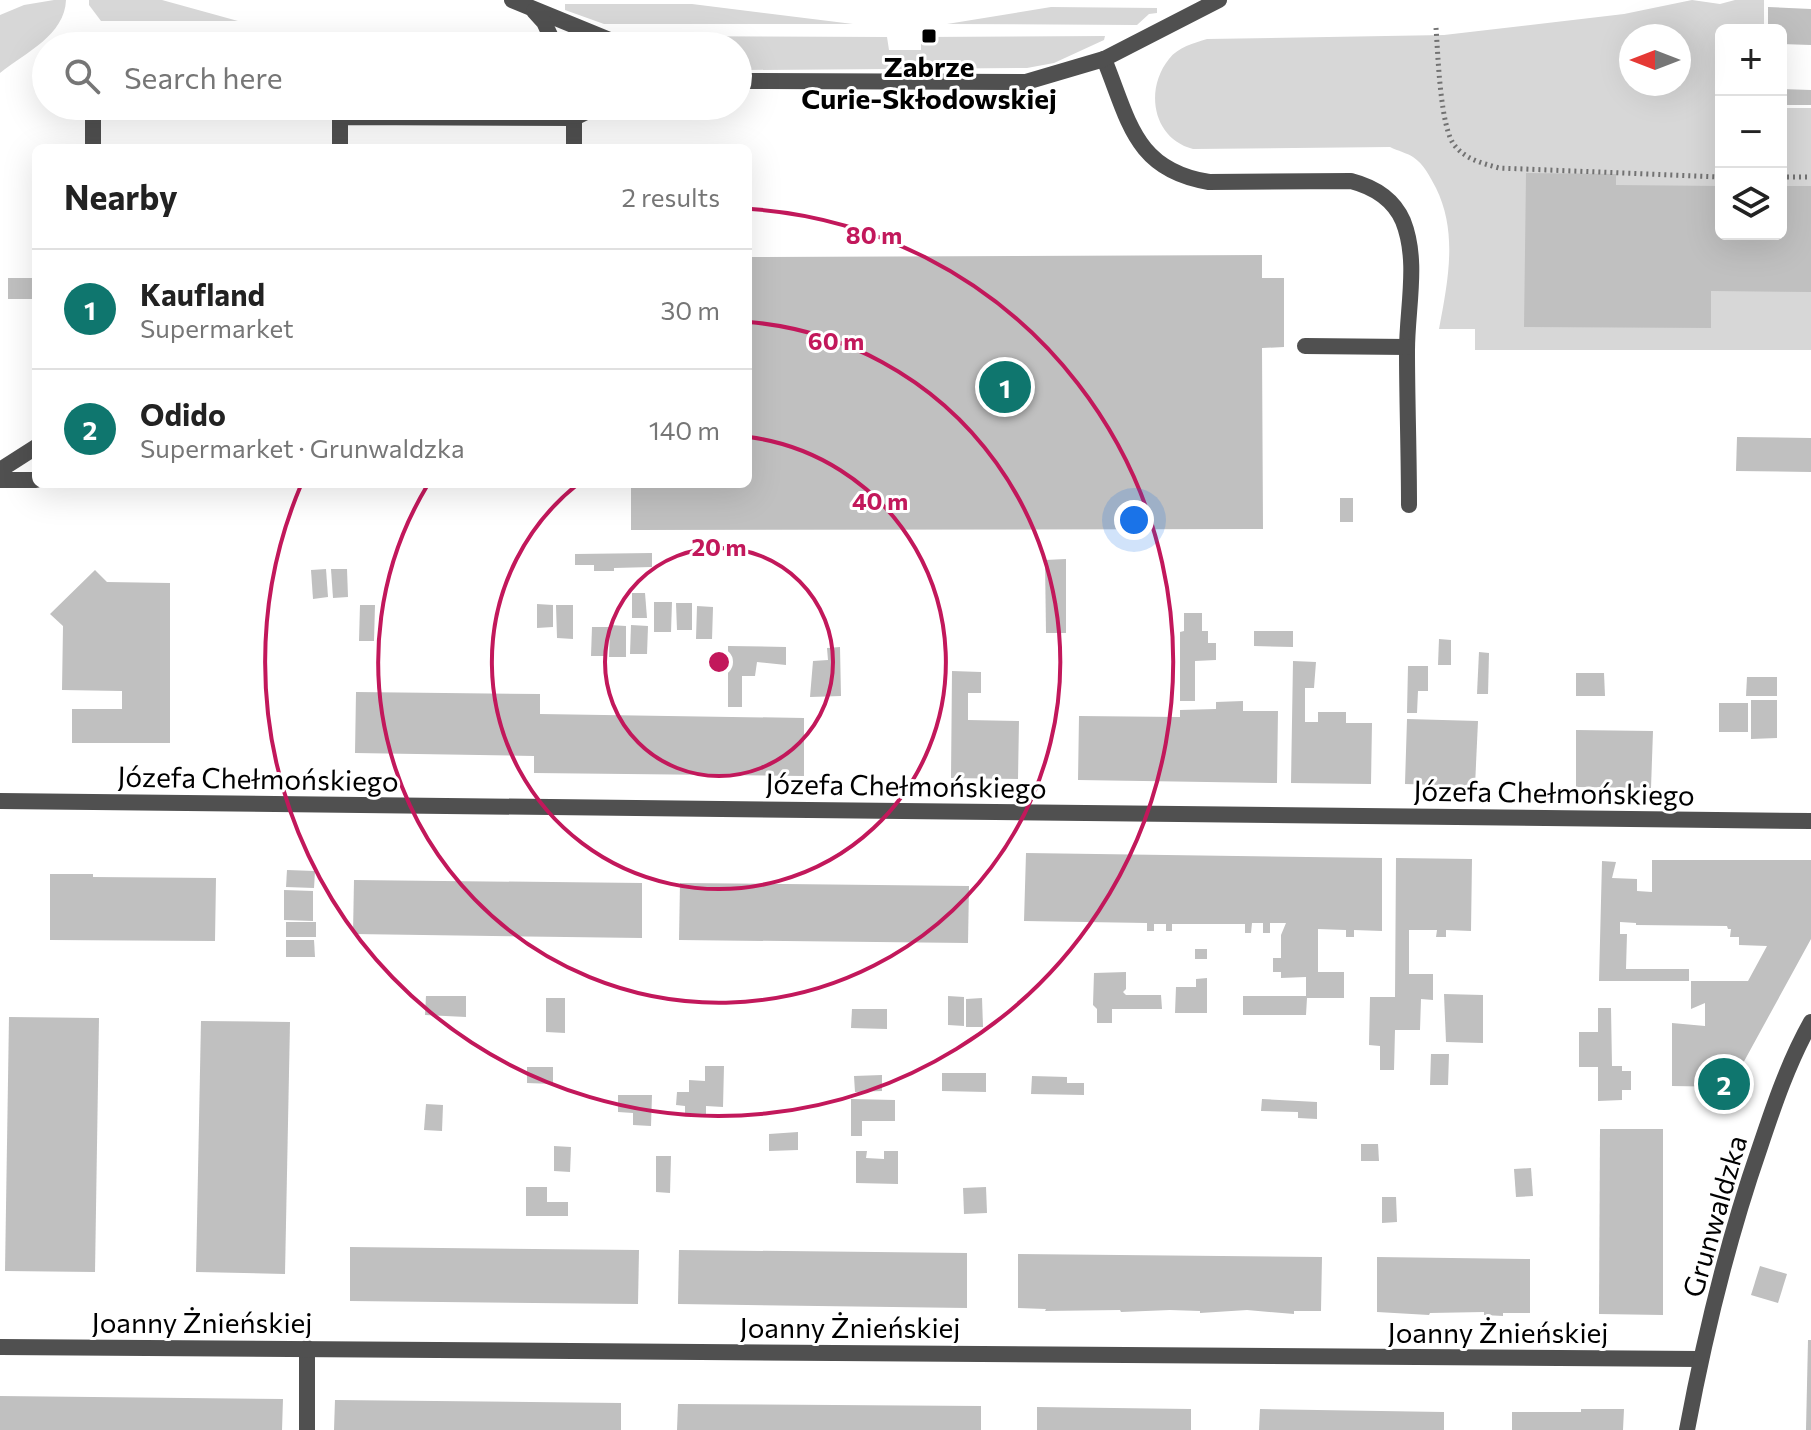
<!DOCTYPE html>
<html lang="en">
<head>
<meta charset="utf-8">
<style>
  body { margin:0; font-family:Commissioner,sans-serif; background:#f6f6f6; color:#222 }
  .controls { position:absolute; right:24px; top:24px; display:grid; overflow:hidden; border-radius:12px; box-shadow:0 8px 32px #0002 }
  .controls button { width:72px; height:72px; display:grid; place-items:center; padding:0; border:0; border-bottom:2px solid #e0e0e0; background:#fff; color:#222; font:40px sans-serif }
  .compass { position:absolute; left:1619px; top:24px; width:72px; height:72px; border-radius:50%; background:#fff; box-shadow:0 8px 32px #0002; rotate:270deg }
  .you { position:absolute; left:1134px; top:520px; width:28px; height:28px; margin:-20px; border:6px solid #fff; border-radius:50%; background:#1a73e8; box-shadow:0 0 0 12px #1a73e833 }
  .badge { display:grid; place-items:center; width:52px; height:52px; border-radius:50%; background:#0f766e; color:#fff; font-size:26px; font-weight:700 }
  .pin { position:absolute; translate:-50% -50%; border:4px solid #fff; box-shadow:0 2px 8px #0006 }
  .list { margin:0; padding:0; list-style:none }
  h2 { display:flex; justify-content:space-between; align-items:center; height:104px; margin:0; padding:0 32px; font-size:34px }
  h2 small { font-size:26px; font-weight:400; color:#767676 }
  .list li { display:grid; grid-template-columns:52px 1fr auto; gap:24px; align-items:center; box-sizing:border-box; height:120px; padding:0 32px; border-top:2px solid #e0e0e0 }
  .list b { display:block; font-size:30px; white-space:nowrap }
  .list p { margin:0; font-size:26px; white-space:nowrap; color:#767676 }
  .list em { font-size:26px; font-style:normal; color:#767676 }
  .icon { flex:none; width:44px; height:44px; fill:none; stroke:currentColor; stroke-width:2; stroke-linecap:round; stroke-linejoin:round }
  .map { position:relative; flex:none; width:1811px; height:1430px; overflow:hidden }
  .search { position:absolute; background:#fff; box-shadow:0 8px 32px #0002; left:32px; top:32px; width:720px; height:88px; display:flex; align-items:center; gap:20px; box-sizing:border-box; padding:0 28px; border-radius:44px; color:#767676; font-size:30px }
  .panel { position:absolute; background:#fff; box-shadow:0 8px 32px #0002; left:32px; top:144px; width:720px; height:344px; border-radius:12px }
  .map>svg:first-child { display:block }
</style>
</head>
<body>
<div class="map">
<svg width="1811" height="1430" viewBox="0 0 1811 1430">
  <rect width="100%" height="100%" fill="#fff"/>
  <g fill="#d7d7d7" fill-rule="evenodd">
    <path d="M 54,0 L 66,0 C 65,35 25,53 0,73 L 0,15 L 24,5 Z"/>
    <polygon points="89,0 162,0 238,21 101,21 89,5"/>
    <path d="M 1692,0 L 1720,4 L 1735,0 L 1764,0 L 1764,30 L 1721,30 L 1721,234 L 1781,234 L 1781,108 L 1811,108 L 1811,350 L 1475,350 L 1475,329 L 1439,329 C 1448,281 1458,233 1436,188 C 1430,177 1424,164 1413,157 C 1407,153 1398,151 1390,147 L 1193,149 C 1153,139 1144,90 1169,59 C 1178,47 1194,43 1207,39 L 1444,35 L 1624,14 ZM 1631,36 L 1679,36 L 1679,84 L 1631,84 Z"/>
    <polygon points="565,4 692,4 853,24 604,24 565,10"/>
    <polygon points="1051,7 1157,8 1157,13 1149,14 1137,25 947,24"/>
    <polygon points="639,36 887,37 889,50 921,50 921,37 1105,36 1104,40 1054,63 1027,68 745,70 738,70 738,46 661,46"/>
  </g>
  <g fill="#c0c0c0">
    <polygon points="1768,7 1811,9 1811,45 1781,44 1781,30 1768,30"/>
    <polygon points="1781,89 1811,90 1811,105 1781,105"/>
    <polygon points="1526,173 1616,174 1616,185 1721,186 1721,234 1781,234 1781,186 1811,186 1811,292 1711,291 1711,328 1524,327"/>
    <polygon points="1262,255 1262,278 1284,278 1284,347 1262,348 1263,529 631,530 631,484 748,484 748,257"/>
    <rect x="8" y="278" width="28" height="21"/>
    <polygon points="1737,437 1811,438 1811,472 1736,471"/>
    <rect x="1340" y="498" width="13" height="24"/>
    <polygon points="652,553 652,567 614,568 614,571 594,571 594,565 575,565 575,554"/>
    <polygon points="1066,559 1066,633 1046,633 1045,560"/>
    <polygon points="326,569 328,597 313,599 311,570"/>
    <polygon points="331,569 347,569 348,597 333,598"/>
    <polygon points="95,570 107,582 170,583 170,743 72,743 72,709 122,709 122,691 62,690 63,626 50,614"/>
    <polygon points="632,593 645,593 647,618 632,618"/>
    <polygon points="654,602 672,602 671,632 654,632"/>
    <polygon points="676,603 692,603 692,630 677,630"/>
    <polygon points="537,604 553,605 553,627 537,628"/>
    <polygon points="360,605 375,605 374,641 359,641"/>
    <polygon points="556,605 573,605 573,639 557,638"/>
    <polygon points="697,606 713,607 712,639 696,639"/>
    <polygon points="1184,613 1202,613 1202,631 1208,631 1208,643 1216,643 1216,660 1195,661 1195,701 1180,701 1180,632 1184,631"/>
    <polygon points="610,625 626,626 626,657 609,657"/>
    <polygon points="631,625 648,626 647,654 630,654"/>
    <polygon points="592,627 609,627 607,656 591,656"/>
    <polygon points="1254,631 1293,631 1293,647 1254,646"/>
    <polygon points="1439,639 1451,640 1451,665 1438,665"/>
    <polygon points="728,646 786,647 786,665 757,662 755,676 742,676 742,707 728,707"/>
    <polygon points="840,647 841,696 810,697 813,661 828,660 827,648"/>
    <polygon points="1479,652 1489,653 1488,694 1477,694"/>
    <polygon points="1293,661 1316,662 1314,688 1305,688 1305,722 1318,722 1318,712 1346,712 1346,723 1372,723 1371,784 1291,783"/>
    <polygon points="1408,666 1428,666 1428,691 1418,691 1417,713 1407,713"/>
    <polygon points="952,671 981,672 981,693 968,693 968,720 1019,721 1018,779 951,778"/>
    <polygon points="1576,673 1604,673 1605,696 1576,696"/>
    <polygon points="1747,677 1777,677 1777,696 1746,696"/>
    <polygon points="356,692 540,694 540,714 804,718 804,776 534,773 534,756 355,753"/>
    <polygon points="1751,700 1777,700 1777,738 1751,739"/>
    <polygon points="1243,701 1243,711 1278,711 1277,783 1078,780 1079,716 1180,717 1180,710 1216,709 1216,702"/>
    <rect x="1719" y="703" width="29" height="29"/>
    <polygon points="1407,719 1478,721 1475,786 1405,784"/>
    <polygon points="1576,730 1653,731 1651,788 1576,787"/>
    <polygon points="1026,853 1382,858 1382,931 1354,930 1354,937 1346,937 1346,930 1318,929 1318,972 1344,972 1344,998 1307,998 1306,1015 1243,1015 1243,996 1306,996 1306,977 1281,978 1281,972 1273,972 1273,958 1281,958 1281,935 1286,923 1270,923 1270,933 1263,933 1263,923 1252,923 1251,933 1245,933 1245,924 1172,924 1172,931 1166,931 1166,924 1154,924 1154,931 1147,931 1147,923 1024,921"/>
    <polygon points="1396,858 1472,859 1471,931 1446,930 1446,937 1436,937 1437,930 1409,930 1409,974 1433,974 1433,1000 1421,999 1420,1030 1395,1030 1394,1070 1380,1070 1380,1046 1369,1045 1370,997 1395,997"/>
    <polygon points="1652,860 1811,860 1811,939 1730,1087 1672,1086 1672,1023 1705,1026 1705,1003 1691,1009 1691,981 1748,981 1767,946 1739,945 1739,937 1730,937 1731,929 1728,929 1727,926 1636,925 1636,923 1620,922 1620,934 1627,934 1626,969 1689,969 1689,981 1599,981 1602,861 1616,862 1612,878 1637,879 1637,891 1652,892"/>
    <polygon points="287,870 315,871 314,888 286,887"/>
    <polygon points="50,874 93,874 93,877 216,878 215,941 50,940"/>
    <polygon points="354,880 642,883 642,938 353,934"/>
    <polygon points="680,883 969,886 968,943 679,940"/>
    <polygon points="284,890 313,891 313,921 284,920"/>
    <rect x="286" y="922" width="30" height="15"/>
    <polygon points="286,940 314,940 315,957 286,957"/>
    <rect x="1195" y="949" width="12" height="10"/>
    <polygon points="1126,972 1126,989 1123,992 1126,995 1161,995 1162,1009 1112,1009 1112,1023 1097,1023 1097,1009 1093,1005 1094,973"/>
    <polygon points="1207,978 1207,1013 1175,1013 1176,987 1196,987 1196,979"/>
    <polygon points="1444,994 1483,995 1483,1043 1446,1042"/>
    <polygon points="426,996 466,996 466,1017 425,1015"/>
    <polygon points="948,996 964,997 964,1026 948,1025"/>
    <polygon points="546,998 565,998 565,1033 546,1032"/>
    <polygon points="982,998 983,1027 966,1027 966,999"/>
    <polygon points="1598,1008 1611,1008 1612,1066 1622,1066 1622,1071 1631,1071 1631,1090 1622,1090 1622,1100 1598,1101 1598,1067 1579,1067 1579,1032 1598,1032"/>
    <polygon points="852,1009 887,1009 887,1029 851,1028"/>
    <polygon points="9,1017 99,1018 95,1272 5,1271"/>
    <polygon points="201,1021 290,1022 285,1274 196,1272"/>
    <polygon points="1431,1054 1449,1054 1448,1085 1430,1085"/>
    <polygon points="705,1066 724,1066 723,1107 706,1106 706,1116 685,1115 685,1106 676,1105 677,1092 689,1092 689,1080 705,1081"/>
    <polygon points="527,1067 553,1067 553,1084 527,1083"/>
    <polygon points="942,1073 986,1073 986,1092 942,1091"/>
    <polygon points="882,1075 882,1091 855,1092 854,1076"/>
    <polygon points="1032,1076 1067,1077 1067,1083 1084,1083 1084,1095 1031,1094"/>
    <polygon points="618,1095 652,1095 651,1126 633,1125 633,1113 618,1112"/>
    <polygon points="851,1099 895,1100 895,1121 862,1121 862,1136 851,1136"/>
    <polygon points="1262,1099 1317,1102 1317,1119 1298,1118 1298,1112 1261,1111"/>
    <polygon points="426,1104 443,1105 442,1131 424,1130"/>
    <polygon points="1600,1129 1663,1129 1663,1315 1599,1314"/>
    <polygon points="798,1132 798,1150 769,1151 769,1134"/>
    <polygon points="1361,1144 1378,1144 1379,1161 1361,1161"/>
    <polygon points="554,1146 571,1147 570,1172 554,1171"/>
    <polygon points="856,1151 867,1151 866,1158 884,1159 884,1151 898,1151 898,1184 856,1183"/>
    <polygon points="656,1156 671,1156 670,1193 656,1192"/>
    <polygon points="1531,1168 1533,1196 1516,1197 1514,1169"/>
    <polygon points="526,1187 547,1187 547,1202 568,1202 568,1216 526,1216"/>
    <polygon points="986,1187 987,1213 964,1214 963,1188"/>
    <polygon points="1382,1197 1396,1197 1397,1222 1382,1223"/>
    <polygon points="350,1247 639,1250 638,1304 350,1301"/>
    <polygon points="679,1250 967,1253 967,1308 678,1304"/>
    <polygon points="1018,1254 1322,1257 1321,1311 1294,1311 1294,1314 1247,1310 1200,1313 1200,1311 1170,1310 1121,1312 1120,1310 1045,1311 1046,1309 1018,1308"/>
    <polygon points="1377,1257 1530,1259 1530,1313 1503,1313 1503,1316 1484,1315 1484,1312 1430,1313 1429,1315 1377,1312"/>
    <polygon points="1760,1266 1787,1274 1778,1303 1751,1295"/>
    <polygon points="1808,1340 1811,1340 1811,1430 1806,1430"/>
    <polygon points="0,1396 283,1399 282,1430 0,1430"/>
    <polygon points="335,1400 621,1403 621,1430 334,1430"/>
    <polygon points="678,1404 981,1406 981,1430 677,1430"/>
    <polygon points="1037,1407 1191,1409 1191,1430 1037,1430"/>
    <polygon points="1260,1409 1444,1412 1444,1430 1259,1430"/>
    <polygon points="1581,1409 1624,1409 1623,1430 1512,1430 1512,1412 1581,1412"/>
  </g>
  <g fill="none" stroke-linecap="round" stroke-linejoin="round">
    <g stroke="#727272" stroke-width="5" stroke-dasharray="2 4" stroke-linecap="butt">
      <path d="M 1436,28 C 1438,53 1440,129 1455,146 C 1467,160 1482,163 1499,168 L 1721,177"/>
      <polyline points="316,46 316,29"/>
      <polyline points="1781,177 1811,177"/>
    </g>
    <g stroke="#505050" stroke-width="16">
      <polyline points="512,0 624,46"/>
      <polyline points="534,11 544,22 555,46"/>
      <path d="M 1104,59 C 1129,120 1134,170 1209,182 L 1351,181 C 1374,187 1393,198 1403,221 C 1419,261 1407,308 1407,350 C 1407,402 1409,453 1409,505"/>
      <polyline points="738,81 1026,82 1104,59 1219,0"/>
      <polyline points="574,118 574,148"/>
      <polyline points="93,148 93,109 198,106"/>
      <polyline points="340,148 340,117 574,118 598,106"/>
      <polyline points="1305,346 1407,347"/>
      <polyline points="0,470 36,447"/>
      <polyline points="0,480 36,480"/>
      <polyline points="307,1430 307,1348"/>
    </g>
    <g stroke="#505050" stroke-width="16">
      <polyline points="0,801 1811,821"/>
      <polyline points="0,1347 1700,1359"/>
    </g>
    <path stroke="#505050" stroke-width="16" d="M 1687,1430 C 1705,1334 1728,1239 1760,1147 C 1774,1105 1789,1061 1811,1022"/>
  </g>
  <g fill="none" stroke="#c2185b" stroke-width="4">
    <circle cx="719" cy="662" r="114"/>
    <path d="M749 437A227 227 0 1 1 578 484"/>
    <path d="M749 322A341 341 0 1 1 427 486"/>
    <path d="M751 209A454 454 0 1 1 301 485"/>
  </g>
  <rect fill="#000" stroke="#fff" stroke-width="3" x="921" y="28" width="16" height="16" rx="4"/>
  <g text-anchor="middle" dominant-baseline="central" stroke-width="6" stroke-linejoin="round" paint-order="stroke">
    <g font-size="28" font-weight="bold" fill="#000" stroke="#fff">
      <text x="929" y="66">Zabrze<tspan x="929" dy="32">Curie-Skłodowskiej</tspan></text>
    </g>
    <g font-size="28" fill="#000" stroke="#fff">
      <text transform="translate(258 778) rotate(1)">Józefa Chełmońskiego</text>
      <text transform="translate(906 785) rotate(1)">Józefa Chełmońskiego</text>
      <text transform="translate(1554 792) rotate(1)">Józefa Chełmońskiego</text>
      <text transform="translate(1714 1216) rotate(-74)">Grunwaldzka</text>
      <text x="202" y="1322">Joanny Żnieńskiej</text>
      <text x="850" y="1327">Joanny Żnieńskiej</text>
      <text x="1498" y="1332">Joanny Żnieńskiej</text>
    </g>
  </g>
  <circle cx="719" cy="662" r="12" fill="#c2185b" stroke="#fff" stroke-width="4"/>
  <g font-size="24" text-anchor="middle" font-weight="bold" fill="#c2185b" stroke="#fff" stroke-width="6" stroke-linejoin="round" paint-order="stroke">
    <text x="874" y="244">80 m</text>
    <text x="836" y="350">60 m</text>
    <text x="880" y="510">40 m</text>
    <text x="719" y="556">20 m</text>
  </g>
</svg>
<div class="controls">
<button>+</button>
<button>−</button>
<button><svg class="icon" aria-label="layers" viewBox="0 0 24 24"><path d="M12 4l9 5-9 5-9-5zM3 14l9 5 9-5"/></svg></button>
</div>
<svg class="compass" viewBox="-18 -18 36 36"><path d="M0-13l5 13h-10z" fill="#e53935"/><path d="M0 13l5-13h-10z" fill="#767676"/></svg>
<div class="you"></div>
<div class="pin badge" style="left:1005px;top:387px">1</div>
<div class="pin badge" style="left:1724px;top:1084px">2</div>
<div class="search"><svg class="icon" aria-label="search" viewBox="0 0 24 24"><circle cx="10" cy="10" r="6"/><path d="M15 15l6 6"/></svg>Search here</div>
<section class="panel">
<h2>Nearby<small>2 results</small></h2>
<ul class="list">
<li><span class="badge">1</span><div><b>Kaufland</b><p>Supermarket</p></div><em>30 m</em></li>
<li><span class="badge">2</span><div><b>Odido</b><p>Supermarket · Grunwaldzka</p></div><em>140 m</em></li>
</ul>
</section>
</div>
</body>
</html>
